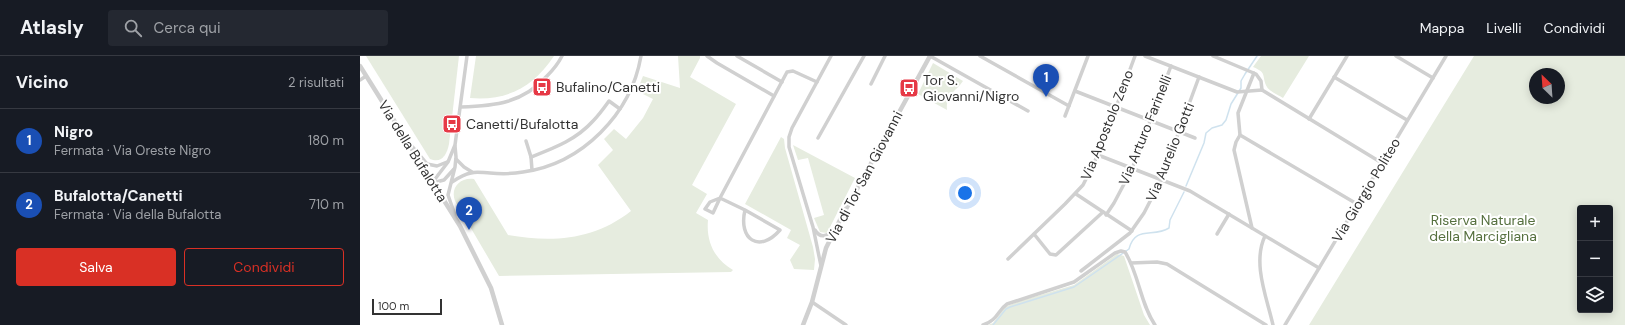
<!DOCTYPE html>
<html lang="it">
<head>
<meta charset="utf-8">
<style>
  body { margin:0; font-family:"DM Sans",sans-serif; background:#242831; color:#f1f3f6 }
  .controls { position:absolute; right:12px; bottom:12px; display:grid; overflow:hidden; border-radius:4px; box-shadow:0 2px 10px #0003 }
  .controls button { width:36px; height:36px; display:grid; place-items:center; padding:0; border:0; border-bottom:1px solid #363941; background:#171b24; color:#f1f3f6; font:20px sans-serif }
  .compass { position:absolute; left:1169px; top:12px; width:36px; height:36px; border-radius:50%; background:#171b24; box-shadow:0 2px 10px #0003; rotate:335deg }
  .scale { position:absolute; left:12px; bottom:10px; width:70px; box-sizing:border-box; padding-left:4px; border:2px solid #333; border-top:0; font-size:11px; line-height:14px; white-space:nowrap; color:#333; -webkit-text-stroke:3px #fff; paint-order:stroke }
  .you { position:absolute; left:605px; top:137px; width:14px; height:14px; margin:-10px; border:3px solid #fff; border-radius:50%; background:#1a73e8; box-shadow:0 0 0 6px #1a73e833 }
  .badge { display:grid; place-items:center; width:26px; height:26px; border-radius:50%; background:#d93025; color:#fff; font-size:13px; font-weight:700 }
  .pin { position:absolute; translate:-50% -33px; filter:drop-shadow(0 1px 2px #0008) }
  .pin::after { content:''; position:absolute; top:21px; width:14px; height:12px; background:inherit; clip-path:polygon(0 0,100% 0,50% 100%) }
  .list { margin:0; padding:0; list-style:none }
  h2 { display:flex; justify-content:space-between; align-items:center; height:52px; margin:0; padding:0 16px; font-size:17px }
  h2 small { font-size:13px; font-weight:400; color:#9ea1a6 }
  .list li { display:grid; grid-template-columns:26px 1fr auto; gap:12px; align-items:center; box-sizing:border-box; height:64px; padding:0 16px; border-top:1px solid #363941 }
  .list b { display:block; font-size:15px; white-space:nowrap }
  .list p { margin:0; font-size:13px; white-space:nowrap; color:#9ea1a6 }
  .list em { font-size:13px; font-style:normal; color:#9ea1a6 }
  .actions { display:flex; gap:8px; padding:12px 16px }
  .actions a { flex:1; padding:9px 0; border:1px solid #d93025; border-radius:4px; text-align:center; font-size:14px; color:#d93025 }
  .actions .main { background:#d93025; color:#fff }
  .icon { flex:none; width:22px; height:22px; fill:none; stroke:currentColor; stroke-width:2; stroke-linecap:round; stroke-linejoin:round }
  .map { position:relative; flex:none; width:1265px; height:269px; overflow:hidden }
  header { display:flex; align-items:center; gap:24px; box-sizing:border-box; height:56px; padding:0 20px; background:#171b24; border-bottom:1px solid #363941 }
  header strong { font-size:19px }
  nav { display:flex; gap:22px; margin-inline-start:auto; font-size:14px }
  .search { width:280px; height:36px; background:#242831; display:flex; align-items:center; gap:10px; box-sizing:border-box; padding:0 14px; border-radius:4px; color:#9ea1a6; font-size:15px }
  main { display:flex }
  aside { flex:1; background:#171b24 }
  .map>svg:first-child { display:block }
</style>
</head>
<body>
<header>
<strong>Atlasly</strong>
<div class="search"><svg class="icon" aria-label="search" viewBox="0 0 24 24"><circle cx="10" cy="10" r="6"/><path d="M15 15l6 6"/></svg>Cerca qui</div>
<nav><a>Mappa</a><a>Livelli</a><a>Condividi</a></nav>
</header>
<main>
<aside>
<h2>Vicino<small>2 risultati</small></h2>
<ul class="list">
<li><span class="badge" style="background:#1a4fb4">1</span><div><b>Nigro</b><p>Fermata · Via Oreste Nigro</p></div><em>180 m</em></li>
<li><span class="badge" style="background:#1a4fb4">2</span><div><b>Bufalotta/Canetti</b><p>Fermata · Via della Bufalotta</p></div><em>710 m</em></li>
</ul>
<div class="actions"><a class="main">Salva</a><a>Condividi</a></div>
</aside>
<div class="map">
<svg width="1265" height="269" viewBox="0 0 1265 269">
  <rect width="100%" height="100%" fill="#fff"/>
  <g fill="#e6ecdf" fill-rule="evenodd">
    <path d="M 6,0 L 99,0 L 89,88 C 87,98 82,108 70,103 Z"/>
    <path d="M 116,0 L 194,0 C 173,31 148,45 110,42 Z"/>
    <path d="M 318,0 L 340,0 L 340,2 L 330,21 L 376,48 L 332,129 L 347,138 L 336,157 L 348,164 C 346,185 354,203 373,214 L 371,216 L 139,220 L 95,145 C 90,132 100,121 114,123 L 148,179 C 193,187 234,184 271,155 L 238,109 L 253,94 L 244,83 L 254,73 L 266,83 L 283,62 L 293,43 L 277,35 L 283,20 L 320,32 Z"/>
    <path d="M 901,0 L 949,0 L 923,42 C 919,39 909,35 907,31 C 901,20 908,17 893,11 Z"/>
    <path d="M 1114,0 L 1265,0 L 1265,269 L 949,269 ZM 1175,18 L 1199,18 L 1199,42 L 1175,42 ZM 1220,152 L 1250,152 L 1250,254 L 1220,254 Z"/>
    <path d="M 573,7 L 603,25 C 595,37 586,37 587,54 L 558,38 Z"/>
    <polygon points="421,81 424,83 425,92 453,191 455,203 454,214 434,213 430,204 440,189 427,182 431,174 385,148"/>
    <polygon points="433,89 495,122 467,177 460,176 454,162 464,159 448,102 438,104"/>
    <polygon points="757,198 764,200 784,259 790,269 628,269 633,267 645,251 660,245 714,229"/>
  </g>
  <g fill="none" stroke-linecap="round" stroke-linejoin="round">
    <g stroke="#cfe2ee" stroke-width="1.5">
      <polyline points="826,130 844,87 846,77 852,72 862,69 866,64 871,48 881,32 881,25 885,18 897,0"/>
      <path d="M 633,269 L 646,253 L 650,251 L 714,231 L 769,193 C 775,169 793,182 809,172 L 810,164 L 824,136"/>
    </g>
    <g stroke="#d0d0d0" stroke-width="3.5">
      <polyline points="347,0 357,7 414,40"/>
      <polyline points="377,0 422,26"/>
      <polyline points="570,0 668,55"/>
      <polyline points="620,0 709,50"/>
      <polyline points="785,0 877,36 902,34"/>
      <polyline points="853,0 896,18 901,25 902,34"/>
      <polyline points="1036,0 1073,22"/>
      <polyline points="974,21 1047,64"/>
      <polyline points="0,24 6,20"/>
      <polyline points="511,28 525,0"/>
      <polyline points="902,34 1022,107"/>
      <polyline points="715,35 835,82"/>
      <path d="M 101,51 C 135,50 163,47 187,20 C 193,14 198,8 202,0"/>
      <polyline points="705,60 728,0"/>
      <polyline points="949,63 987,0"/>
      <polyline points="880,79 997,148"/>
      <polyline points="458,82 504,0"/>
      <polyline points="166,85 171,101 172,114"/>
      <polyline points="50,88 67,108 77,110 87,106"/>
      <polyline points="738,99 830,135 959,212"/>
      <path d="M 171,101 C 194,92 216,84 233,65 C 239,59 244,52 249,45 L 260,53"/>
      <polyline points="96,103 104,111 112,116"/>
      <path d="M 92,126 C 98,122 105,118 111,117 C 117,115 124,117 130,117 C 141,118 152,118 163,116 C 222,108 271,58 281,0"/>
      <polyline points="72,127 88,106 95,89 107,0"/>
      <polyline points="72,127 84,124 94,113"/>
      <polyline points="716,138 772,175"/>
      <path d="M 385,154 C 378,183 399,198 420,174 L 385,154 L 360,142 L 350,146 L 345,153 L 353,157 L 360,142 L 427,16 L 433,15 L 457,26"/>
      <polyline points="95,159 88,139 95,111 96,101 95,90"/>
      <polyline points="746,159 754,147 772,113 811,10"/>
      <polyline points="892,172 874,94 876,86 880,79 878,57 894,17"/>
      <path d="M 455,174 C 461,184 468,179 475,173"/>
      <polyline points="674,178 690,198 696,199 743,156"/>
      <polyline points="857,178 869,158"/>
      <path d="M 905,180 C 892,207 907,242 913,269"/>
      <polyline points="648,203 705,148 723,129 735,105 748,73 775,0"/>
      <polyline points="771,207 797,206 807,208 906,269"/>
      <polyline points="461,210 453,171 429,91 429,81 432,72 471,0"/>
      <polyline points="721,215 770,177 784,157 801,124 839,21"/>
      <polyline points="452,246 486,269"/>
      <path d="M 623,269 C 638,264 637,255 647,248 L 714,226 L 755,197 L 761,195 L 765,196 C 779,218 780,247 795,269"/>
      <polyline points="925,269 1086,0"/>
    </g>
    <g stroke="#d0d0d0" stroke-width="4.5">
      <polyline points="0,10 100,170 131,232 142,269"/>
      <polyline points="443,269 452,246 466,192 480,164 570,0"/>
    </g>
  </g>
  <defs>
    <symbol id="bus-square" viewBox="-11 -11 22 22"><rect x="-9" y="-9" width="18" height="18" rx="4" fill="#e63946" stroke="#fff"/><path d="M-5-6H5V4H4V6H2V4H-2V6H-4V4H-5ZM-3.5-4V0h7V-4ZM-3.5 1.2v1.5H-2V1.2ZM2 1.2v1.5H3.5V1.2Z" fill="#fff"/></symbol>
  </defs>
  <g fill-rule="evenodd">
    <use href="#bus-square" x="171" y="20" width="22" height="22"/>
    <use href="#bus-square" x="538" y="21" width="22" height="22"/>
    <use href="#bus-square" x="81" y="57" width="22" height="22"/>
  </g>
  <g text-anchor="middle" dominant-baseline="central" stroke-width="4" stroke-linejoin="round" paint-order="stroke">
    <g font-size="14" fill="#333" stroke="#fff" text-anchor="start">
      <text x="563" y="24">Tor S.<tspan x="563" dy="16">Giovanni/Nigro</tspan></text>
      <text x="196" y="31">Bufalino/Canetti</text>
      <text x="106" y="68">Canetti/Bufalotta</text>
    </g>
    <g font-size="14" fill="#333" stroke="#fff">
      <text transform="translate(747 69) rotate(-68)">Via Apostolo Zeno</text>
      <text transform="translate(785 74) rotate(-68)">Via Arturo Farinelli</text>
      <text transform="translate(53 95) rotate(58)">Via della Bufalotta</text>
      <text transform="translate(810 96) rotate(-68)">Via Aurelio Gotti</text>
      <text transform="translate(504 121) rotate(-62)">Via di Tor San Giovanni</text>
      <text transform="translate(1006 134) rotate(-59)">Via Giorgio Politeo</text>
    </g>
    <g font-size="14" fill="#56703f" stroke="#fff">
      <text x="1123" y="164">Riserva Naturale<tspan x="1123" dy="16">della Marcigliana</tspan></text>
    </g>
  </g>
</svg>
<div class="controls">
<button>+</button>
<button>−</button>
<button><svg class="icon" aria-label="layers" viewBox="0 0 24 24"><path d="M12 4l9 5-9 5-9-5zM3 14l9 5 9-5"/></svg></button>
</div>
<svg class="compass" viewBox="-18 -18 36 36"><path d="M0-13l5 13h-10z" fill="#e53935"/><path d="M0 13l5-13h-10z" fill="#9ea1a6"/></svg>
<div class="scale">100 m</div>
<div class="you"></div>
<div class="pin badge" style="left:686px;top:41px;background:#1a4fb4">1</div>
<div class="pin badge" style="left:109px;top:174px;background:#1a4fb4">2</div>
</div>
</main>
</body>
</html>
